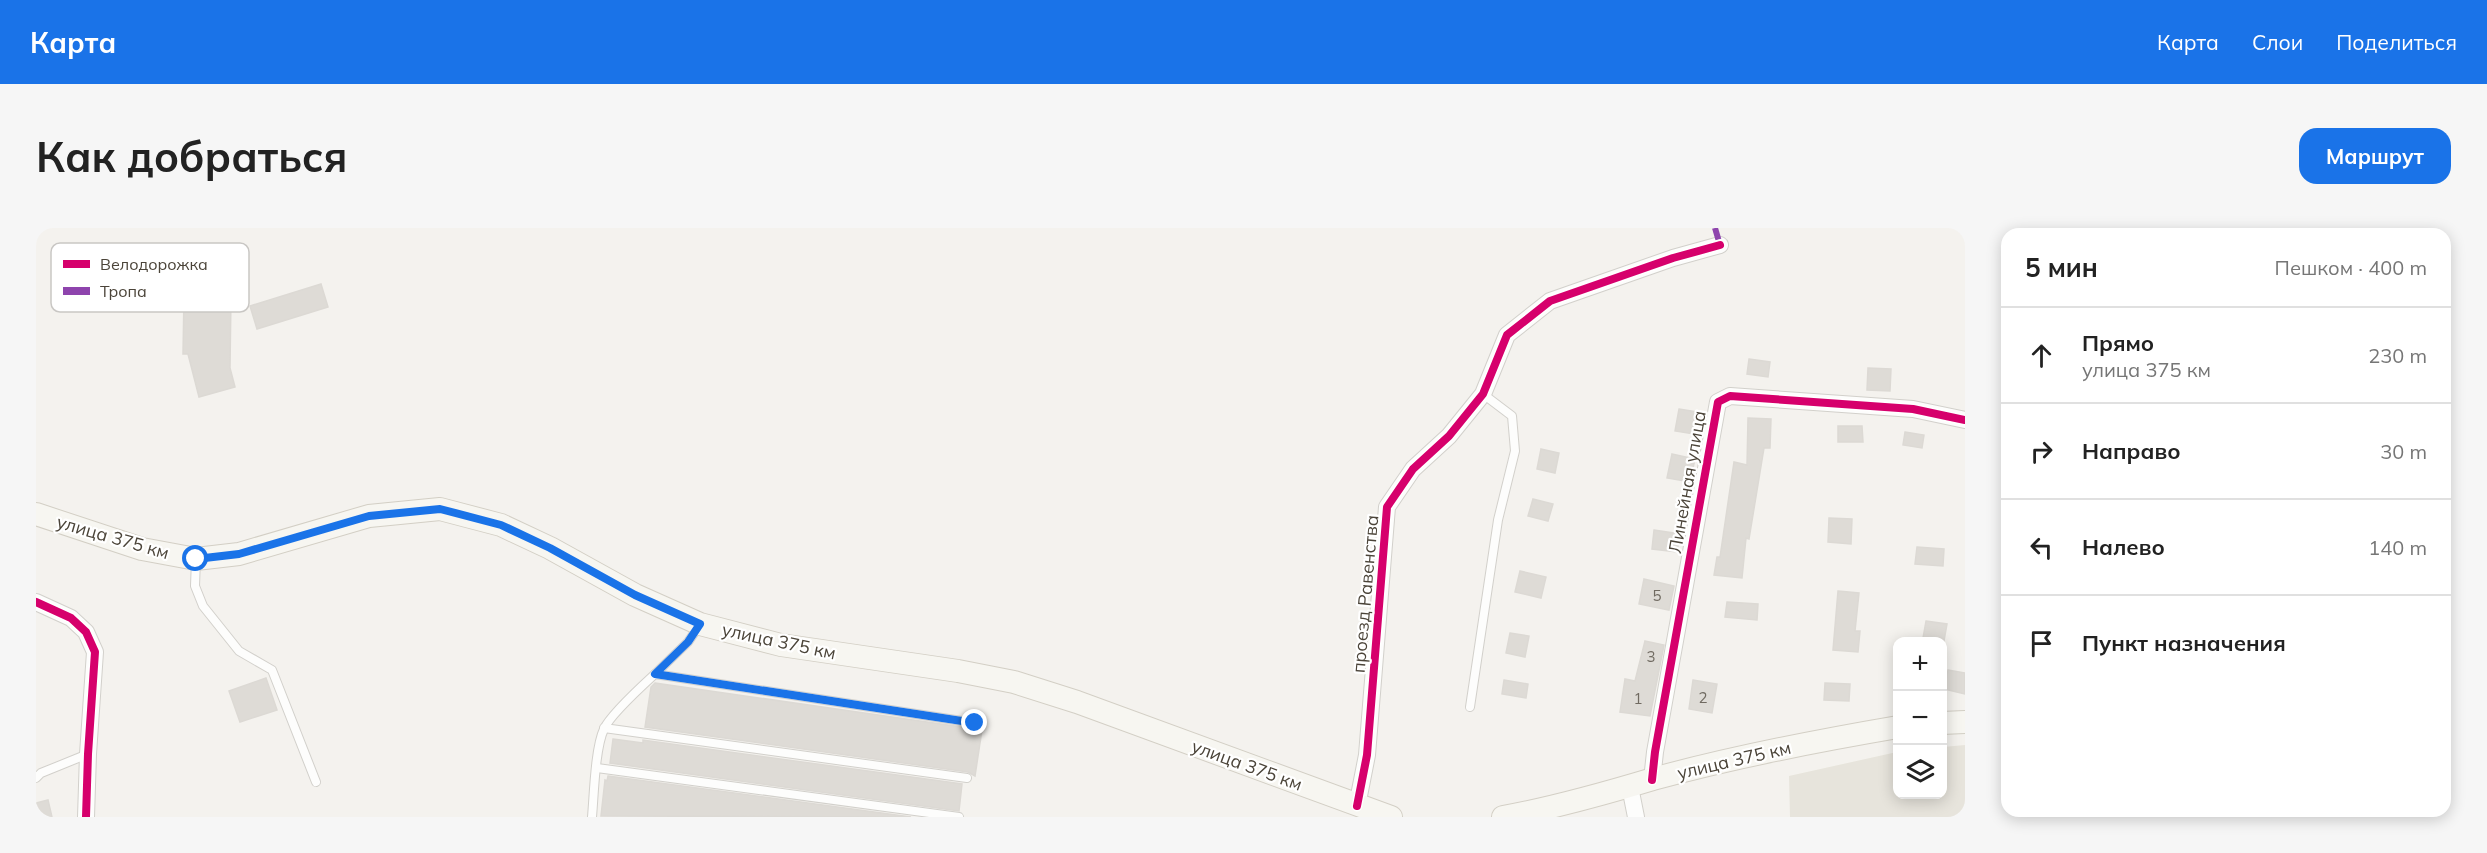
<!DOCTYPE html>
<html lang="ru">
<head>
<meta charset="utf-8">
<style>
  body { margin:0; font-family:Mulish,sans-serif; background:#f6f6f6; color:#222 }
  .controls { position:absolute; right:18px; bottom:18px; display:grid; overflow:hidden; border-radius:12px; box-shadow:0 3px 15px #0003 }
  .controls button { width:54px; height:54px; display:grid; place-items:center; padding:0; border:0; border-bottom:2px solid #e0e0e0; background:#fff; color:#222; font:30px sans-serif }
  .stop { position:absolute; width:18px; height:18px; margin:-14px; border:4px solid #1a73e8; border-radius:50%; background:#fff }
  .stop.end { background:#1a73e8; border-color:#fff; box-shadow:0 2px 6px #0008 }
  .list { margin:0; padding:0; list-style:none }
  h2 { display:flex; justify-content:space-between; align-items:center; height:78px; margin:0; padding:0 24px; font-size:26px }
  h2 small { font-size:20px; font-weight:400; color:#767676 }
  .list li { display:grid; grid-template-columns:39px 1fr auto; gap:18px; align-items:center; box-sizing:border-box; height:96px; padding:0 24px; border-top:2px solid #e0e0e0 }
  .list b { display:block; font-size:22px; white-space:nowrap }
  .list p { margin:0; font-size:20px; white-space:nowrap; color:#767676 }
  .list em { font-size:20px; font-style:normal; color:#767676 }
  .icon { flex:none; width:33px; height:33px; fill:none; stroke:currentColor; stroke-width:2; stroke-linecap:round; stroke-linejoin:round }
  .map { position:relative; flex:none; width:1929px; height:589px; overflow:hidden; border-radius:18px }
  header { display:flex; align-items:center; gap:36px; box-sizing:border-box; height:84px; padding:0 30px; background:#1a73e8; color:#fff }
  header strong { font-size:28px }
  nav { display:flex; gap:33px; margin-inline-start:auto; font-size:21px }
  .intro { display:flex; align-items:center; justify-content:space-between; box-sizing:border-box; height:144px; padding:0 36px }
  h1 { margin:0; font-size:42px }
  .button { padding:15px 27px; border-radius:18px; background:#1a73e8; color:#fff; font-size:21px; font-weight:700 }
  main { display:flex; gap:36px; padding:0 36px }
  aside { flex:1; background:#fff; border-radius:18px; box-shadow:0 3px 15px #0003 }
  .map>svg:first-child { display:block }
</style>
</head>
<body>
<header>
<strong>Карта</strong>
<nav><a>Карта</a><a>Слои</a><a>Поделиться</a></nav>
</header>
<div class="intro"><h1>Как добраться</h1><a class="button">Маршрут</a></div>
<main>
<div class="map">
<svg width="1929" height="589" viewBox="0 0 1929 589">
  <rect width="100%" height="100%" fill="#f4f2ee"/>
  <polygon fill="#e7e4dc" points="1929,517 1929,589 1754,589 1753,548 1861,524 1862,566 1906,566 1907,519"/>
  <g fill="#dedbd6" stroke="#dcd9d4" stroke-width="1.5">
    <polygon points="285,56 292,79 221,101 214,78"/>
    <polygon points="148,68 195,69 194,140 199,159 163,169 152,126 147,126"/>
    <polygon points="1713,131 1734,134 1732,149 1711,146"/>
    <polygon points="1832,140 1855,141 1854,163 1831,162"/>
    <polygon points="1643,181 1668,185 1664,207 1639,203"/>
    <polygon points="1712,190 1735,191 1734,220 1728,220 1713,311 1710,310 1706,350 1678,347 1681,329 1684,329 1698,234 1711,237"/>
    <polygon points="1802,198 1826,198 1827,214 1802,214"/>
    <polygon points="1869,204 1888,207 1886,220 1867,217"/>
    <polygon points="1505,221 1523,225 1519,245 1501,241"/>
    <polygon points="1636,226 1659,231 1654,254 1631,250"/>
    <polygon points="1497,271 1517,276 1512,293 1492,288"/>
    <polygon points="1793,290 1816,291 1815,316 1792,314"/>
    <polygon points="1618,302 1644,306 1641,324 1616,321"/>
    <polygon points="1881,319 1908,321 1907,338 1879,336"/>
    <polygon points="1484,343 1510,349 1505,370 1479,364"/>
    <polygon points="1608,351 1638,358 1633,382 1603,376"/>
    <polygon points="1802,363 1823,365 1819,403 1824,403 1822,424 1797,422"/>
    <polygon points="1691,374 1722,376 1721,392 1689,389"/>
    <polygon points="1890,393 1911,396 1908,413 1887,410"/>
    <polygon points="1474,405 1493,408 1489,429 1470,425"/>
    <polygon points="1609,413 1628,417 1614,488 1584,484 1589,451 1599,453"/>
    <polygon points="1912,442 1929,445 1929,466 1908,461"/>
    <polygon points="230,450 241,482 204,494 193,463"/>
    <polygon points="1468,452 1492,456 1490,470 1466,466"/>
    <polygon points="1657,452 1681,456 1676,485 1653,481"/>
    <polygon points="619,455 946,502 939,548 932,544 609,499 615,459"/>
    <polygon points="1789,455 1814,456 1813,473 1788,472"/>
    <polygon points="577,511 607,515 607,512 926,556 923,583 574,535"/>
    <polygon points="572,548 875,589 565,588 569,552 571,553"/>
    <polygon points="12,572 16,589 0,589 0,575"/>
  </g>
  <g fill="none" stroke-linecap="round" stroke-linejoin="round">
    <defs>
      <g id="service">
        <polyline points="160,331 159,358 167,378 203,423 236,442 280,554"/>
        <polyline points="619,446 652,414 663,398"/>
        <polyline points="1434,479 1462,292 1479,223 1476,188 1447,166"/>
        <polyline points="568,500 931,550"/>
        <polyline points="561,540 923,589"/>
        <polyline points="0,550 5,545 52,526"/>
        <path d="M 556,589 C 558,567 559,520 568,501 C 574,487 607,457 619,446 L 939,495"/>
      </g>
      <g id="minor">
        <polyline points="0,374 35,390 50,404 59,424 52,526 50,589"/>
        <polyline points="1616,552 1619,524 1682,174 1694,168 1877,181 1929,192"/>
        <polyline points="1594,559 1600,589"/>
        <polyline points="1321,578 1331,527 1351,279 1377,241 1413,208 1447,166 1471,107 1514,73 1637,30 1684,17"/>
      </g>
      <g id="secondary">
        <polyline points="0,286 106,321 160,331 203,326 333,288 404,281 465,297 514,320 599,367 664,396 745,417 922,443 978,454 1041,474 1355,589"/>
        <polyline points="1906,495 1929,494"/>
        <path d="M 1467,589 C 1518,580 1567,566 1617,551 C 1697,529 1780,513 1862,499"/>
      </g>
    </defs>
    <use href="#service" stroke="#d2d0cb" stroke-width="10"/>
    <use href="#minor" stroke="#d2d0cb" stroke-width="18"/>
    <use href="#secondary" stroke="#d3cfc5" stroke-width="24"/>
    <use href="#service" stroke="#fdfdfc" stroke-width="8"/>
    <use href="#minor" stroke="#fdfdfc" stroke-width="16"/>
    <use href="#secondary" stroke="#f7f6f1" stroke-width="22"/>
    <polyline stroke="#8e44ad" stroke-width="6" stroke-dasharray="12 6" stroke-linecap="butt" points="1679,0 1684,17"/>
    <defs>
      <g id="cycleway">
        <polyline points="0,374 35,390 50,404 59,424 52,526 50,589"/>
        <polyline points="1616,552 1619,524 1682,174 1694,168 1877,181 1929,192"/>
        <polyline points="1321,578 1331,527 1351,279 1377,241 1413,208 1447,166 1471,107 1514,73 1637,30 1684,17"/>
      </g>
    </defs>
    <use href="#cycleway" stroke="#fff" stroke-width="11"/>
    <use href="#cycleway" stroke="#d6006c" stroke-width="8"/>
  </g>
  <g fill="none" stroke-linecap="round" stroke-linejoin="round">
    <polyline stroke="#1a73e8" stroke-width="8" points="160,331 203,326 333,288 404,281 465,297 514,320 599,367 664,396 652,414 619,446 939,495"/>
  </g>
  <g text-anchor="middle" dominant-baseline="central" stroke-width="4.5" stroke-linejoin="round" paint-order="stroke">
    <g font-size="15" fill="#706a61">
      <text x="1621" y="367">5</text>
      <text x="1615" y="428">3</text>
      <text x="1667" y="469">2</text>
      <text x="1602" y="470">1</text>
    </g>
    <g font-size="18" fill="#4b4439" stroke="#fff">
      <text transform="translate(1651 254) rotate(-80)">Линейная улица</text>
      <text transform="translate(77 309) rotate(16)">улица 375 км</text>
      <text transform="translate(1329 366) rotate(-85)">проезд Равенства</text>
      <text transform="translate(743 413) rotate(12)">улица 375 км</text>
      <text transform="translate(1698 532) rotate(-13)">улица 375 км</text>
      <text transform="translate(1211 537) rotate(20)">улица 375 км</text>
    </g>
  </g>
  <rect x="15" y="15" width="198" height="69" rx="9" fill="#fff" stroke="#c9c7c4" stroke-width="1.5"/>
  <rect x="27" y="32" width="27" height="8" fill="#d6006c"/>
  <rect x="27" y="59" width="27" height="8" fill="#8e44ad"/>
  <g font-size="16" fill="#4b4439">
    <text x="64" y="42">Велодорожка</text>
    <text x="64" y="69">Тропа</text>
  </g>
</svg>
<div class="controls">
<button>+</button>
<button>−</button>
<button><svg class="icon" aria-label="layers" viewBox="0 0 24 24"><path d="M12 4l9 5-9 5-9-5zM3 14l9 5 9-5"/></svg></button>
</div>
<div class="stop" style="left:160px;top:331px"></div>
<div class="stop end" style="left:939px;top:495px"></div>
</div>
<aside>
<h2>5 мин<small>Пешком · 400 m</small></h2>
<ul class="list">
<li><svg class="icon" aria-label="ahead" viewBox="0 0 24 24"><path d="M12 20V5M6 11l6-6 6 6"/></svg><div><b>Прямо</b><p>улица 375 км</p></div><em>230 m</em></li>
<li><svg class="icon" aria-label="right" viewBox="0 0 24 24"><path d="M7 20v-9h11M14 6l5 5-5 5"/></svg><div><b>Направо</b></div><em>30 m</em></li>
<li><svg class="icon" aria-label="left" viewBox="0 0 24 24"><path d="M17 20v-9H6M10 6l-5 5 5 5"/></svg><div><b>Налево</b></div><em>140 m</em></li>
<li><svg class="icon" aria-label="arrive" viewBox="0 0 24 24"><path d="M6 21V4h12l-3 4 3 4H6"/></svg><div><b>Пункт назначения</b></div></li>
</ul>
</aside>
</main>
</body>
</html>
